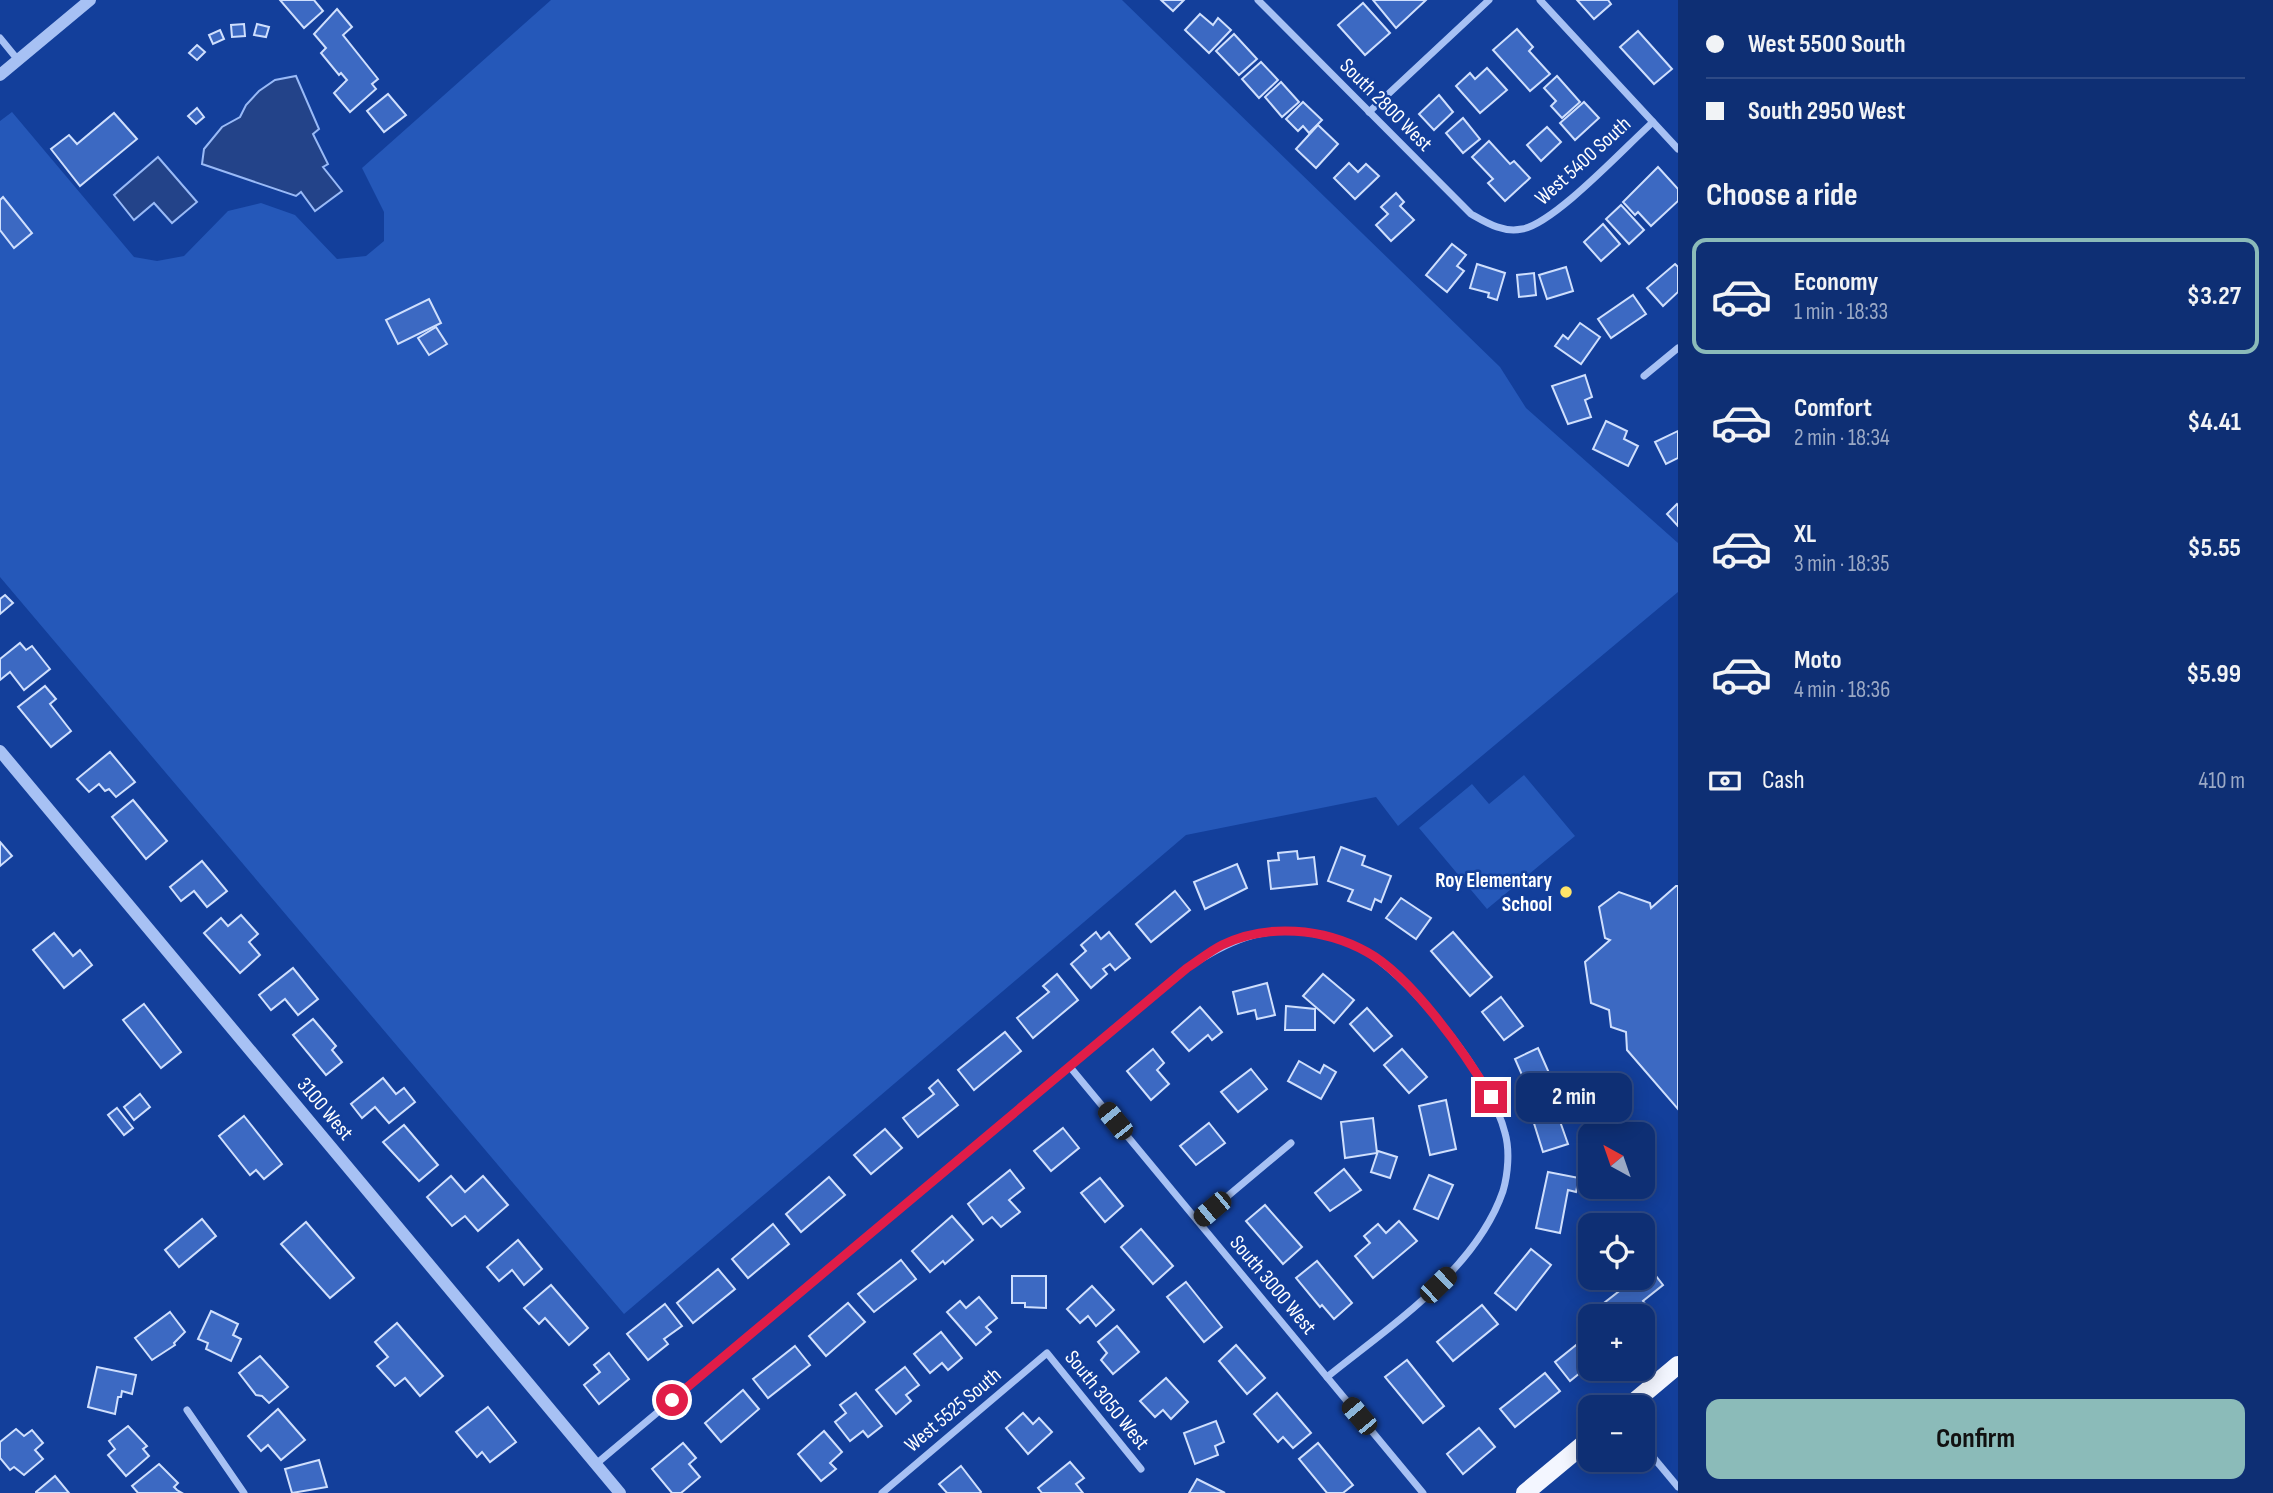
<!DOCTYPE html>
<meta charset="utf-8">
<style>
:root{--surface:#0e2f74;--page:#173779;--text:#f1f3f6;--muted:#9ba9c5;--line:#2e4a86;--accent:#8bbbb9}
body{margin:0;font-family:"Sofia Sans Condensed",sans-serif;background:var(--page);color:var(--text);height:100vh;display:flex;flex-direction:column;font-size:26px;white-space:nowrap}
*{box-sizing:border-box;margin:0}
p{font-size:23px;color:var(--muted)}
.icon{flex:none;width:38px;height:38px;fill:none;stroke:currentColor;stroke-width:2;stroke-linecap:round;stroke-linejoin:round}
.map{position:relative;flex:1;overflow:hidden}
.drawer{display:flex;flex-direction:column;background:var(--surface);width:595px}
.drawer>*{flex:none}
.hud{display:grid;align-content:center;height:154px;padding:0 28px;background:var(--surface)}
.needle{width:46px;rotate:320deg}
.controls{position:absolute;left:1578px;top:1122px;display:grid;gap:14px}
.controls a{display:grid;place-items:center;width:77px;height:77px;border-radius:14px;background:var(--surface);box-shadow:0 4px 18px #0003,0 0 0 2px var(--line);font-size:35px}
.end{position:absolute;width:32px;height:32px;margin:-16px;border:9px solid #e11d48;background:#fff;box-shadow:0 0 0 4px #fff}
.from{border-radius:50%}
.bubble{position:absolute;height:49px;border-radius:14px;background:var(--surface);box-shadow:0 4px 18px #0003,0 0 0 2px var(--line);font-size:23px;font-weight:700;line-height:49px;text-align:center}
.car{position:absolute;width:21px;height:42px;margin:-21px -10px;border-radius:9px;box-shadow:0 0 5px 2px #0007;background:linear-gradient(#222 24%,#8ab4d8 0 40%,#222 0 76%,#8ab4d8 0 86%,#222 0)}
.hud b{display:flex;align-items:center;gap:24px;height:66px;font-size:26px}
.hud b+b{border-top:2px solid var(--line)}
.hud i{width:18px;height:18px;background:var(--text)}
ul{padding:0;list-style:none}
li{display:flex;align-items:center;gap:21px;height:116px;margin:0 14px 10px;padding:0 14px;border:4px solid transparent;border-radius:14px}
li div{flex:1}
li b{display:block;font-size:26px}
li em{font-style:normal;font-weight:700}
li.current{border-color:var(--accent)}
li>.icon{width:63px;height:63px;stroke-width:1.5}
h2{padding:0 28px;font-size:32px;line-height:84px}
.pay{display:flex;align-items:center;gap:18px;height:77px;padding:0 28px;font-size:26px}
.pay p{margin-inline-start:auto}
.button{display:flex;gap:14px;margin-top:auto;padding:14px 28px}
.button a{flex:1;height:80px;border-radius:14px;background:var(--accent);color:#111;font-size:28px;font-weight:700;line-height:80px;text-align:center}
main{display:flex;flex:1;min-height:0}
.map>svg:first-child{display:block}
.green{fill:#2558b9}
.water{fill:#234389;stroke:#99baf7;stroke-width:2}
.building{fill:#3c69c2;stroke:#cfdffd;stroke-width:2}
.lines{fill:none;stroke-linecap:round;stroke-linejoin:round}
.minor{stroke:#a7c1f4;stroke-width:7}
.tertiary{stroke:#a7c1f4;stroke-width:12}
.primary{stroke:#f3f6ff;stroke-width:18}
.route{stroke:#e11d48;stroke-width:9}
.poi-dot{fill:#ffe469;stroke:#133f9b;stroke-width:2.5}
.labels{text-anchor:middle;dominant-baseline:central;stroke-width:5;stroke-linejoin:round;paint-order:stroke}
.street-label{font-size:21px;fill:#fff;stroke:#133f9b}
.poi-label{font-size:21px;font-weight:bold;fill:#fff;stroke:#133f9b;text-anchor:end}
</style>
<main>
<div class="map">
<svg width="1678" height="1493" viewBox="0 0 1678 1493">
<rect width="100%" height="100%" fill="#133f9b"/>
<g class="green">
<path d="M551,0H1122L1500,367L1526,408L1678,543V592L1398,826L1376,797L1186,835L624,1314L0,577V121L12,112L134,257L157,261L184,256L228,211L261,203L295,215L337,259L366,256L384,241V212L362,168Z"/>
<path d="M1524,775L1575,836L1487,909L1419,828L1472,784L1489,804Z"/>
</g>
<g class="water">
<path d="M296,76L319,129L313,134L328,164L323,167L342,191L315,211L301,192L296,196L202,164L204,149L222,127L240,117L246,105L259,91L275,80Z"/>
<path d="M158,157L197,202L172,223L154,203L134,220L114,195Z"/>
</g>
<g class="building">
<path d="M280,0H314L323,11L304,28Z"/>
<path d="M1161,0H1184L1173,11Z"/>
<path d="M1373,0H1426L1396,28Z"/>
<path d="M1577,0H1608L1611,4L1594,19Z"/>
<path d="M1363,3L1390,33L1365,55L1338,25Z"/>
<path d="M337,9L352,27L343,35L378,79L372,84L376,89L350,112L334,93L347,80L341,73L339,75L321,53L326,48L314,34Z"/>
<path d="M1200,14L1213,25L1218,18L1231,30L1209,53L1185,30Z"/>
<path d="M244,24L245,36L232,37L231,25Z"/>
<path d="M257,24L269,27L266,37L254,35Z"/>
<path d="M1517,29L1533,47L1529,51L1550,74L1530,91L1493,50Z"/>
<path d="M220,30L224,39L213,44L209,35Z"/>
<path d="M1638,31L1672,69L1654,84L1620,47Z"/>
<path d="M1234,34L1257,59L1239,75L1216,51Z"/>
<path d="M197,45L205,52L197,60L189,53Z"/>
<path d="M1261,62L1278,80L1259,98L1242,79Z"/>
<path d="M1487,68L1507,90L1480,113L1456,86L1470,73L1475,79Z"/>
<path d="M1557,76L1580,102L1562,118L1551,106L1556,101L1544,88Z"/>
<path d="M1281,82L1299,102L1282,117L1265,97Z"/>
<path d="M388,94L406,115L384,132L367,111Z"/>
<path d="M1439,95L1453,112L1434,130L1419,114Z"/>
<path d="M1303,102L1322,120L1309,133L1303,126L1298,131L1286,119Z"/>
<path d="M1584,102L1599,118L1575,140L1560,123Z"/>
<path d="M197,108L204,117L196,124L188,116Z"/>
<path d="M114,113L137,139L80,186L51,149L69,135L77,144Z"/>
<path d="M1463,118L1480,139L1463,153L1446,133Z"/>
<path d="M1318,125L1338,144L1316,168L1296,149Z"/>
<path d="M1547,127L1561,142L1541,161L1527,145Z"/>
<path d="M1489,141L1510,164L1514,161L1530,178L1505,201L1488,183L1493,179L1472,157Z"/>
<path d="M1349,163L1358,172L1366,164L1379,176L1355,199L1334,178Z"/>
<path d="M1658,167L1678,189V201L1651,226L1638,212L1635,215L1623,202Z"/>
<path d="M1396,193L1404,202L1400,206L1414,220L1391,241L1376,225L1388,214L1381,207Z"/>
<path d="M3,197L32,233L14,248L0,230V200Z"/>
<path d="M1621,205L1644,230L1629,244L1606,219Z"/>
<path d="M1603,224L1620,244L1601,261L1584,242Z"/>
<path d="M1452,244L1466,255L1457,266L1464,271L1447,292L1426,275Z"/>
<path d="M1477,264L1505,273L1497,300L1488,297L1489,293L1470,288Z"/>
<path d="M1675,264L1678,267V292L1663,306L1647,288Z"/>
<path d="M1566,267L1573,291L1547,299L1539,275Z"/>
<path d="M1534,273L1536,295L1519,297L1517,275Z"/>
<path d="M1633,295L1646,314L1611,338L1598,319Z"/>
<path d="M429,299L441,323L398,344L386,320Z"/>
<path d="M1580,323L1600,337L1581,364L1555,346L1563,335L1568,339Z"/>
<path d="M436,327L447,344L429,355L418,338Z"/>
<path d="M1585,375L1592,397L1585,400L1591,417L1568,424L1552,386Z"/>
<path d="M1606,421L1627,431L1624,439L1638,446L1628,466L1593,449Z"/>
<path d="M1678,431V458L1666,464L1655,442Z"/>
<path d="M1677,504L1678,505V526L1667,514Z"/>
<path d="M5,595L13,603L0,614V599Z"/>
<path d="M20,643L26,650L32,646L50,669L24,690L10,672L0,680V659Z"/>
<path d="M45,686L56,699L50,704L71,731L51,747L18,707Z"/>
<path d="M110,752L135,782L116,797L109,789L105,791L99,784L89,792L77,779Z"/>
<path d="M133,800L167,841L146,859L112,817Z"/>
<path d="M0,842L12,856L0,866Z"/>
<path d="M1341,847L1365,856L1362,865L1391,876L1381,902L1375,899L1371,910L1348,901L1353,890L1328,881Z"/>
<path d="M1297,851L1298,859L1314,857L1317,884L1271,889L1268,861L1279,860L1278,853Z"/>
<path d="M202,861L227,891L207,907L194,891L181,901L170,887Z"/>
<path d="M1237,864L1247,888L1205,909L1194,882Z"/>
<path d="M1676,886H1678V1109L1627,1050L1626,1032L1611,1027L1609,1010L1591,1003L1585,962L1610,940L1605,938L1599,907L1619,892L1650,903L1651,908Z"/>
<path d="M1175,891L1190,910L1151,942L1136,924Z"/>
<path d="M1401,898L1431,918L1416,939L1386,918Z"/>
<path d="M241,915L258,934L249,942L260,955L240,973L204,933L221,918L228,926Z"/>
<path d="M1096,932L1101,939L1109,932L1130,958L1115,970L1110,964L1103,969L1107,974L1091,988L1071,964L1086,951L1081,945Z"/>
<path d="M1453,932L1492,977L1470,996L1431,951Z"/>
<path d="M54,933L73,956L80,950L92,965L64,988L33,950Z"/>
<path d="M293,968L318,999L298,1015L285,999L271,1010L259,995Z"/>
<path d="M1057,974L1078,1000L1033,1038L1017,1018L1049,992L1043,986Z"/>
<path d="M1323,974L1354,1000L1334,1023L1303,996Z"/>
<path d="M1267,983L1275,1015L1257,1019L1255,1010L1238,1014L1233,992Z"/>
<path d="M1501,997L1523,1026L1504,1040L1482,1012Z"/>
<path d="M144,1004L181,1052L161,1068L123,1020Z"/>
<path d="M1286,1006L1315,1009V1030H1285Z"/>
<path d="M1200,1007L1222,1032L1212,1040L1208,1035L1189,1051L1172,1032Z"/>
<path d="M1367,1008L1392,1036L1374,1051L1350,1024Z"/>
<path d="M313,1019L336,1046L332,1050L342,1062L326,1075L293,1035Z"/>
<path d="M1005,1032L1021,1051L974,1090L958,1070Z"/>
<path d="M1538,1048L1553,1082L1530,1093L1515,1059Z"/>
<path d="M1153,1049L1164,1063L1157,1070L1169,1084L1151,1100L1127,1071Z"/>
<path d="M1402,1049L1427,1077L1409,1093L1384,1065Z"/>
<path d="M1299,1061L1320,1073L1324,1065L1336,1072L1321,1099L1288,1081Z"/>
<path d="M1251,1069L1267,1089L1238,1112L1221,1092Z"/>
<path d="M383,1078L396,1094L404,1088L415,1102L389,1123L375,1107L362,1118L351,1104Z"/>
<path d="M938,1080L958,1105L918,1137L903,1118L934,1094L929,1088Z"/>
<path d="M140,1094L150,1107L134,1120L124,1107Z"/>
<path d="M1446,1100L1456,1149L1430,1155L1419,1106Z"/>
<path d="M117,1108L133,1128L124,1135L108,1115Z"/>
<path d="M1556,1110L1568,1144L1543,1152L1532,1117Z"/>
<path d="M244,1116L282,1164L264,1179L256,1170L250,1175L219,1136Z"/>
<path d="M1373,1118L1377,1153L1345,1158L1341,1122Z"/>
<path d="M1209,1123L1225,1143L1196,1165L1180,1146Z"/>
<path d="M404,1125L438,1165L419,1181L383,1142Z"/>
<path d="M1063,1128L1079,1148L1051,1171L1034,1151Z"/>
<path d="M885,1129L902,1148L871,1174L854,1155Z"/>
<path d="M1378,1151L1397,1157L1390,1178L1371,1172Z"/>
<path d="M1344,1169L1361,1190L1330,1211L1315,1193Z"/>
<path d="M1010,1170L1024,1188L1009,1200L1020,1212L1001,1227L992,1217L983,1224L968,1204Z"/>
<path d="M1548,1172L1579,1178L1576,1192L1568,1190L1560,1233L1536,1228Z"/>
<path d="M1429,1175L1453,1185L1438,1219L1414,1209Z"/>
<path d="M451,1176L465,1192L483,1176L508,1205L478,1231L465,1216L452,1226L427,1197Z"/>
<path d="M829,1177L845,1195L801,1232L786,1214Z"/>
<path d="M1100,1178L1123,1206L1105,1222L1081,1193Z"/>
<path d="M1265,1205L1302,1247L1283,1264L1246,1221Z"/>
<path d="M952,1216L973,1240L945,1264L943,1261L930,1272L912,1251Z"/>
<path d="M202,1219L216,1236L179,1267L165,1250Z"/>
<path d="M1399,1221L1417,1241L1373,1278L1355,1256L1370,1243L1364,1236L1378,1224L1386,1233Z"/>
<path d="M306,1222L354,1278L330,1298L281,1244Z"/>
<path d="M773,1224L789,1244L748,1278L732,1259Z"/>
<path d="M1141,1229L1173,1266L1153,1284L1121,1247Z"/>
<path d="M518,1240L542,1269L524,1285L512,1270L499,1281L487,1267Z"/>
<path d="M1531,1249L1551,1265L1516,1310L1495,1293Z"/>
<path d="M901,1260L916,1279L874,1312L858,1294Z"/>
<path d="M1317,1261L1352,1303L1334,1319L1322,1305L1320,1307L1296,1278Z"/>
<path d="M1649,1267L1663,1285L1643,1301L1653,1314L1643,1322V1316H1615L1604,1303L1636,1278H1643V1272Z"/>
<path d="M718,1269L735,1289L693,1323L677,1303Z"/>
<path d="M1012,1276H1046V1308L1025,1307V1303H1012Z"/>
<path d="M1186,1282L1222,1327L1204,1342L1167,1297Z"/>
<path d="M551,1285L588,1328L569,1345L545,1318L539,1324L524,1308Z"/>
<path d="M1092,1286L1114,1310L1096,1326L1088,1316L1080,1323L1067,1309Z"/>
<path d="M979,1297L997,1318L986,1327L991,1332L976,1345L947,1312L960,1301L966,1308Z"/>
<path d="M848,1303L865,1322L826,1356L809,1336Z"/>
<path d="M665,1304L682,1326L664,1339L668,1344L648,1360L627,1334Z"/>
<path d="M1482,1305L1498,1324L1453,1361L1437,1342Z"/>
<path d="M211,1311L238,1324L233,1335L241,1339L231,1361L206,1349L208,1343L198,1339Z"/>
<path d="M170,1312L185,1332L174,1343L175,1345L152,1360L135,1338Z"/>
<path d="M397,1323L443,1376L420,1396L405,1378L395,1386L377,1366L388,1357L375,1342Z"/>
<path d="M1117,1326L1139,1352L1113,1374L1101,1360L1107,1353L1098,1342Z"/>
<path d="M941,1332L962,1358L948,1370L942,1363L930,1373L914,1354Z"/>
<path d="M1591,1333V1364L1570,1381L1555,1362Z"/>
<path d="M1236,1345L1265,1378L1247,1394L1219,1361Z"/>
<path d="M795,1346L810,1365L768,1398L753,1379Z"/>
<path d="M609,1353L629,1379L599,1404L584,1385L600,1372L594,1365Z"/>
<path d="M260,1356L288,1387L269,1403L262,1396L256,1395L239,1373Z"/>
<path d="M1407,1360L1444,1406L1423,1423L1385,1377Z"/>
<path d="M97,1367L136,1375L132,1394L122,1391L121,1397H118L115,1414L88,1407Z"/>
<path d="M905,1367L919,1385L906,1395L911,1401L896,1414L876,1390Z"/>
<path d="M1545,1373L1560,1391L1515,1427L1500,1409Z"/>
<path d="M1166,1378L1188,1402L1171,1419L1163,1410L1155,1417L1140,1401Z"/>
<path d="M743,1390L759,1409L721,1442L705,1423Z"/>
<path d="M856,1393L882,1426L868,1437L863,1431L850,1441L835,1422L846,1413L840,1405Z"/>
<path d="M1277,1393L1311,1433L1293,1448L1283,1437L1278,1442L1254,1414Z"/>
<path d="M488,1407L516,1442L490,1462L482,1452L477,1457L456,1432Z"/>
<path d="M278,1409L305,1440L281,1460L268,1445L261,1451L248,1436Z"/>
<path d="M1023,1413L1033,1424L1039,1418L1052,1432L1028,1454L1006,1428Z"/>
<path d="M1216,1421L1224,1442L1215,1446L1218,1455L1195,1464L1184,1433Z"/>
<path d="M128,1426L147,1446L143,1449L149,1456L126,1476L108,1455L115,1449L109,1441Z"/>
<path d="M1479,1428L1495,1447L1463,1474L1447,1454Z"/>
<path d="M16,1429L24,1436L32,1430L43,1443L35,1450L43,1459L24,1475L14,1467L10,1470L0,1458V1442Z"/>
<path d="M824,1431L842,1452L830,1463L836,1469L821,1481L798,1454Z"/>
<path d="M683,1443L696,1458L689,1464L700,1477L681,1493H672L652,1469Z"/>
<path d="M1318,1443L1353,1485L1343,1493H1327L1299,1459Z"/>
<path d="M319,1460L327,1487L292,1493L285,1469Z"/>
<path d="M1070,1462L1084,1478L1076,1484L1083,1493H1042L1038,1488Z"/>
<path d="M159,1464L178,1483L174,1487L177,1490L182,1493H138L132,1486Z"/>
<path d="M961,1466L981,1492L980,1493H947L939,1484Z"/>
<path d="M55,1476L69,1493H36V1492Z"/>
<path d="M1197,1479L1225,1493H1189Z"/>
</g>
<g class="lines">
<g class="minor">
<path d="M1258,0L1471,214C1487,223 1503,233 1522,229C1554,224 1626,146 1653,122"/>
<path d="M1540,0L1678,149"/>
<path d="M0,38L18,60"/>
<path d="M1369,112L1489,0"/>
<path d="M1644,376L1678,348"/>
<path d="M1070,1067L1423,1493"/>
<path d="M1198,1221L1291,1143"/>
<path d="M187,1410L244,1493"/>
<path d="M1643,1445L1678,1487"/>
<path d="M596,1464L1187,968C1225,943 1263,924 1310,933C1330,936 1353,943 1370,954C1416,984 1492,1079 1505,1133C1510,1150 1508,1174 1503,1191C1476,1270 1390,1326 1327,1377"/>
<path d="M882,1493L1047,1353L1141,1469"/>
</g>
<g class="tertiary">
<path d="M0,75L90,0"/>
<path d="M0,751L620,1493"/>
</g>
<g class="primary">
<path d="M1628,1407L1678,1365"/>
<path d="M1525,1493L1591,1438"/>
</g>
</g>
<g class="lines">
<path class="route" d="M672,1400L1187,968C1198,961 1210,951 1222,945C1267,923 1324,928 1367,952C1411,976 1466,1054 1491,1097"/>
</g>
<circle class="poi-dot" cx="1566" cy="892" r="7"/>
<g class="labels">
<g class="street-label">
<text transform="translate(1386 105) rotate(45)">South 2800 West</text>
<text transform="translate(1583 161) rotate(-42)">West 5400 South</text>
<text transform="translate(325 1109) rotate(50)">3100 West</text>
<text transform="translate(1273 1285) rotate(50)">South 3000 West</text>
<text transform="translate(1107 1400) rotate(51)">South 3050 West</text>
<text transform="translate(953 1410) rotate(-40)">West 5525 South</text>
</g>
<g class="poi-label">
<text x="1552" y="880">Roy Elementary<tspan x="1552" dy="24">School</tspan></text>
</g>
</g>
</svg>
<div class="controls">
<a><svg class="needle" viewBox="-14 -14 28 28"><path d="M0-13l5 13h-10z" fill="#e53935"/><path d="M0 13l5-13h-10z" fill="#9ba9c5"/></svg></a>
<a><svg class="icon" aria-label="locate" viewBox="0 0 24 24"><circle cx="12" cy="12" r="6"/><path d="M12 2v4M12 18v4M2 12h4M18 12h4"/></svg></a>
<a>+</a>
<a>−</a>
</div>
<i class="end from" style="left:672px;top:1400px"></i>
<i class="end" style="left:1491px;top:1097px"></i>
<div class="bubble" style="left:1516px;top:1073px;width:116px">2 min</div>
<i class="car" style="left:1115px;top:1121px;rotate:321deg"></i>
<i class="car" style="left:1212px;top:1209px;rotate:230deg"></i>
<i class="car" style="left:1438px;top:1285px;rotate:46deg"></i>
<i class="car" style="left:1359px;top:1416px;rotate:320deg"></i>
</div>
<section class="drawer">
<div class="hud">
<b><i class="from"></i>West 5500 South</b>
<b><i></i>South 2950 West</b>
</div>
<h2>Choose a ride</h2>
<ul>
<li class="current"><svg class="icon" aria-label="car" viewBox="0 0 24 24"><path d="M5 17H2v-5l4-1 3-4h7l3 4 3 1v5h-3M9 17h6M6 11h13"/><circle cx="7" cy="17" r="2"/><circle cx="17" cy="17" r="2"/></svg><div><b>Economy</b><p>1 min · 18:33</p></div><em>$3.27</em></li>
<li><svg class="icon" aria-label="car" viewBox="0 0 24 24"><path d="M5 17H2v-5l4-1 3-4h7l3 4 3 1v5h-3M9 17h6M6 11h13"/><circle cx="7" cy="17" r="2"/><circle cx="17" cy="17" r="2"/></svg><div><b>Comfort</b><p>2 min · 18:34</p></div><em>$4.41</em></li>
<li><svg class="icon" aria-label="car" viewBox="0 0 24 24"><path d="M5 17H2v-5l4-1 3-4h7l3 4 3 1v5h-3M9 17h6M6 11h13"/><circle cx="7" cy="17" r="2"/><circle cx="17" cy="17" r="2"/></svg><div><b>XL</b><p>3 min · 18:35</p></div><em>$5.55</em></li>
<li><svg class="icon" aria-label="car" viewBox="0 0 24 24"><path d="M5 17H2v-5l4-1 3-4h7l3 4 3 1v5h-3M9 17h6M6 11h13"/><circle cx="7" cy="17" r="2"/><circle cx="17" cy="17" r="2"/></svg><div><b>Moto</b><p>4 min · 18:36</p></div><em>$5.99</em></li>
</ul>
<div class="pay"><svg class="icon" aria-label="cash" viewBox="0 0 24 24"><path d="M3 7h18v10H3z"/><circle cx="12" cy="12" r="2"/></svg>Cash<p>410 m</p></div>
<div class="button"><a>Confirm</a></div>
</section>
</main>
